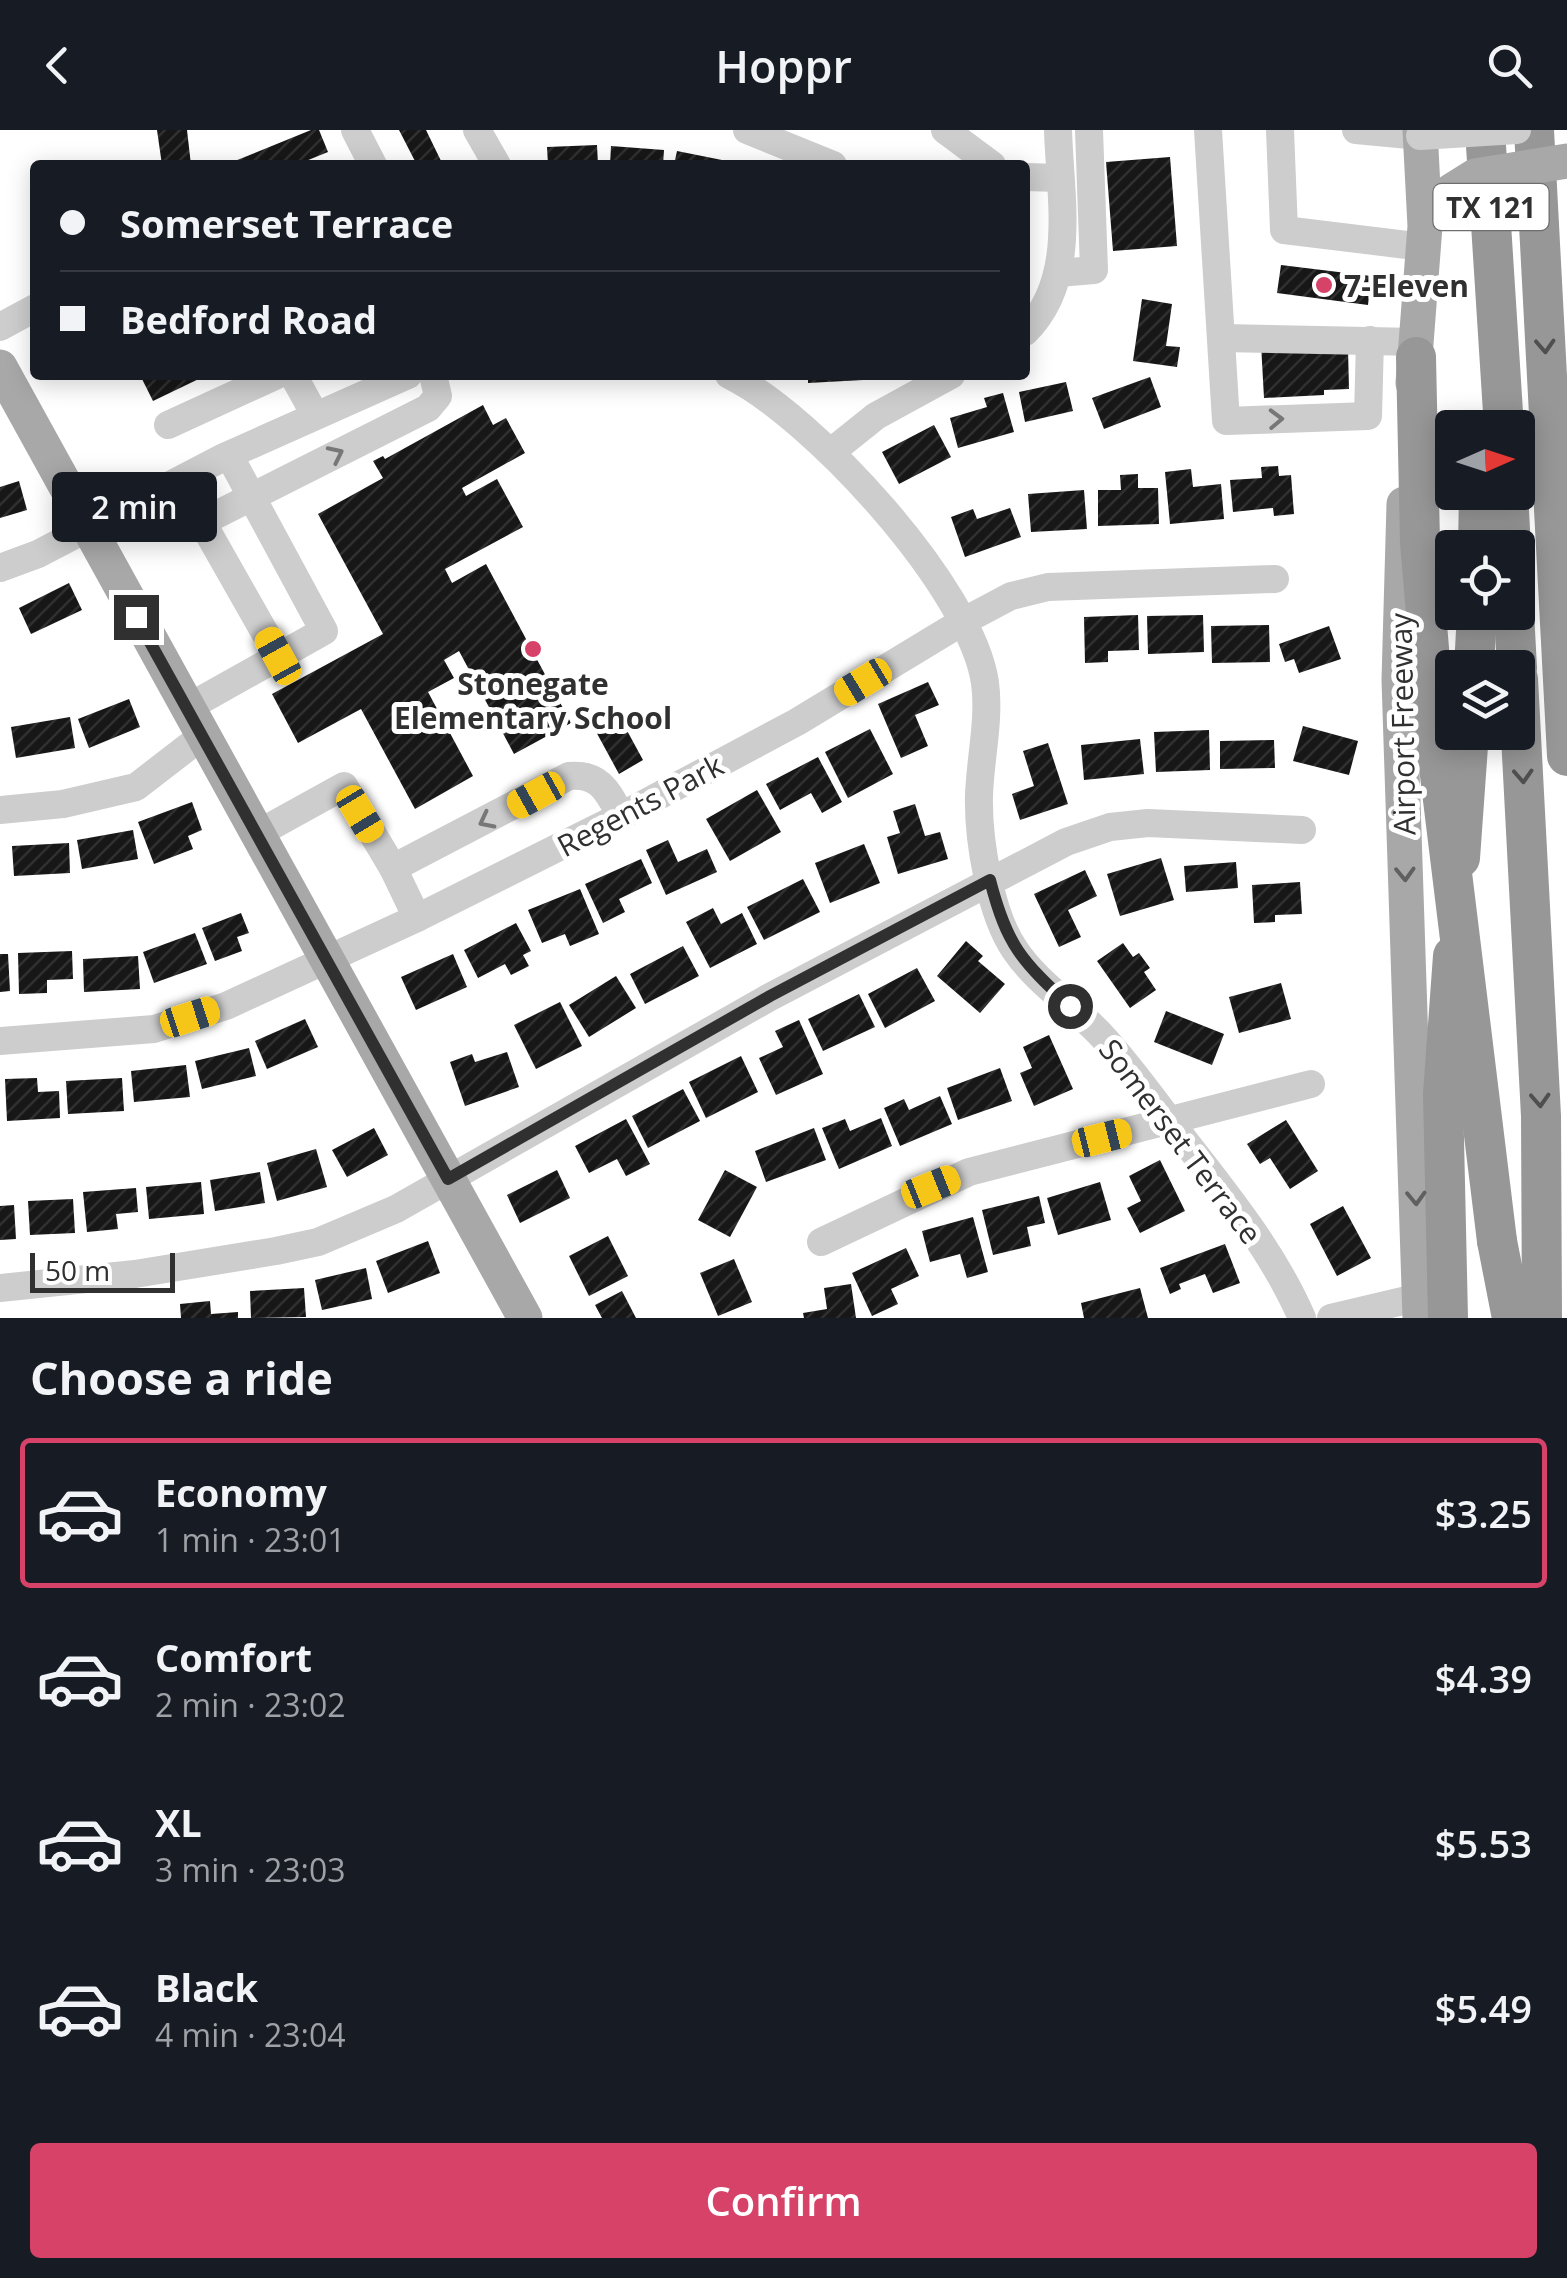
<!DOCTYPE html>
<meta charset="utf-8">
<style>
:root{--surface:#171b24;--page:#20242c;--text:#f1f3f6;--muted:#9ea1a6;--line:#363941;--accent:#d64268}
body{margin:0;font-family:"Open Sans",sans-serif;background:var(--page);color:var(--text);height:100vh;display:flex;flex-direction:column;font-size:38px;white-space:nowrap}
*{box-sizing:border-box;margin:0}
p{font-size:32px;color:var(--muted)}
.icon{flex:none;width:55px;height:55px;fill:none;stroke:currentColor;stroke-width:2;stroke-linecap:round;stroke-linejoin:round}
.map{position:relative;height:1188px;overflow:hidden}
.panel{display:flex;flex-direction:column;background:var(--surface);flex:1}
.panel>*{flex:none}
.top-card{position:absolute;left:30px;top:30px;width:1000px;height:220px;border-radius:10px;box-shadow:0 5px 25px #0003;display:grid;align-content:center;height:220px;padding:0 30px;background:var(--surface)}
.needle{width:65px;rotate:87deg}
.buttons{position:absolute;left:1435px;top:280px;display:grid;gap:20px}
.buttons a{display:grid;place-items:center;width:100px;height:100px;border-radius:10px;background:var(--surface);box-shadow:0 5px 25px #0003;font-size:50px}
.scale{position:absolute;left:30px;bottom:25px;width:145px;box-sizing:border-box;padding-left:10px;border:5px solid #303030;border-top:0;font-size:28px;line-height:35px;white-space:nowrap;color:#303030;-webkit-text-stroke:8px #fff;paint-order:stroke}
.end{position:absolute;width:45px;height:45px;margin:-22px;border:12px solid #303030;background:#fff;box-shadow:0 0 0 5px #fff}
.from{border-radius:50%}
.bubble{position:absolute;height:70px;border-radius:10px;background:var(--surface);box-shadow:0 5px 25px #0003;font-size:32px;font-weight:600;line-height:70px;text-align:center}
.car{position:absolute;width:30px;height:60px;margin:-30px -15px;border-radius:12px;box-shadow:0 0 8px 2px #0007;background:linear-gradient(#f5c518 24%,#345 0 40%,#f5c518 0 76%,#345 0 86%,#f5c518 0)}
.top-card b{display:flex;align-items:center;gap:35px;height:95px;font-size:38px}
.top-card b+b{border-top:2px solid var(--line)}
.top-card i{width:25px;height:25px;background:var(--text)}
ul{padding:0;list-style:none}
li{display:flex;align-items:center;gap:30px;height:150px;margin:0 20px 15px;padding:0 10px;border:5px solid transparent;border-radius:10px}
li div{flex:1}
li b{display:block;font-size:38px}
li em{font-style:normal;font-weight:600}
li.on{border-color:var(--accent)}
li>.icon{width:90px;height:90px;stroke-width:1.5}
h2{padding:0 30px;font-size:45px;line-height:120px}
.button{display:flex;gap:20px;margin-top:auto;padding:20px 30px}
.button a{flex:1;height:115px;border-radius:10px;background:var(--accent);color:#fff;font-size:40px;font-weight:600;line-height:115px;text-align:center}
header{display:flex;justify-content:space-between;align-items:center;height:130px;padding:0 30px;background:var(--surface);font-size:45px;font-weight:600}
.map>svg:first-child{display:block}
.building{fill:url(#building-hatch)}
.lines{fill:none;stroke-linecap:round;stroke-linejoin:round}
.minor{stroke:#cdcdcd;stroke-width:28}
.major{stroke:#a8a8a8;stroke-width:35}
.highway{stroke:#979797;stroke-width:40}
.minor-bridge{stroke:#cdcdcd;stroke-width:28}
.major-bridge{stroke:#a8a8a8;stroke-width:35}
.highway-bridge{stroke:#979797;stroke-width:40}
.oneway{stroke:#4f4f4f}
.oneway2{stroke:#777}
.oneway3{stroke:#606060}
.route{stroke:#303030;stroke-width:12}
.poi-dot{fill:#d64268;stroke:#fff;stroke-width:4}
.labels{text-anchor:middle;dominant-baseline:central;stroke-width:10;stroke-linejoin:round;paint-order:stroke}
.shield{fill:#fff;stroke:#6e6e6e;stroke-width:2.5}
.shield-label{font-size:28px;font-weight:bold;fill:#303030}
.poi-label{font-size:30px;font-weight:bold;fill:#303030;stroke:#fff;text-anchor:start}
.street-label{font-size:30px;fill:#303030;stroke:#fff}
</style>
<header><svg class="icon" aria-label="back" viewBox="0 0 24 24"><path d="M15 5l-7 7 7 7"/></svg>Hoppr<svg class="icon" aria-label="search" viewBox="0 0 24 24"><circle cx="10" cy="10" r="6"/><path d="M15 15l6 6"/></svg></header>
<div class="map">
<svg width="1567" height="1188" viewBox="0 0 1567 1188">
<defs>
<pattern id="building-hatch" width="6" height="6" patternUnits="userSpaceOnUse" patternTransform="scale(2.5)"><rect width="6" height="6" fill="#171717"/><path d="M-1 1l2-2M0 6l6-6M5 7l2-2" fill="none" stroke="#303030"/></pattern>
</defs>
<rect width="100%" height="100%" fill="#fff"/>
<g class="building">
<path d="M157,0H187L191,35H162Z"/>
<path d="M311,0H319L328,22L296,35H225Z"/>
<path d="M399,0H426L443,35H417Z"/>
<path d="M597,15L598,35H548L547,17Z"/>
<path d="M611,16L664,20L663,35H610Z"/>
<path d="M677,21L737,33V35H674Z"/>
<path d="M1170,27L1177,116L1113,121L1106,32Z"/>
<path d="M1281,135L1371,146L1368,175L1277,163Z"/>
<path d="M1142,169L1172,174L1166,216L1180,217L1177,237L1133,231Z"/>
<path d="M1261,214L1348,219L1349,259L1324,260V265L1264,268Z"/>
<path d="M140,245H207L153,271Z"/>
<path d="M808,245H863V250L808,253Z"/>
<path d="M1150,247L1161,277L1104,299L1092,268Z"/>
<path d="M1066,252L1073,281L1025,292L1019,262Z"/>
<path d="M1003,263L1014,302L958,318L950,288L987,277L984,268Z"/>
<path d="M483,275L493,295L506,288L525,323L462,358L466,366L497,349L523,397L445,439L452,453L486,434L571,593L514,624L459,521L444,530L454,548L428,562L473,646L415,679L361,579L298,613L272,564L383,504L318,384L383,348L373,331L383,326L385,329Z"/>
<path d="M934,295L951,327L899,354L882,322Z"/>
<path d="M1278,336L1279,346L1291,345L1294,384L1274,386L1273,378L1233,382L1230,350L1262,348L1261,337Z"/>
<path d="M1191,339L1193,357L1221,354L1224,389L1170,394L1165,342Z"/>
<path d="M1138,344V358H1158L1159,394L1098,396V360H1121L1120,345Z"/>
<path d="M19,351L27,380L0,388V357Z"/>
<path d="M1084,360L1087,399L1031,402L1028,364Z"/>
<path d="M1010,378L1021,407L965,427L951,387L973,379L977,389Z"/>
<path d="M69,453L82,480L31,504L19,478Z"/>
<path d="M1138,485L1139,520L1108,521V532L1085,533L1084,487Z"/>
<path d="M1203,485L1204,522L1148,524L1147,486Z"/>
<path d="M1269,495L1270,532L1212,533L1211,496Z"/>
<path d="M1329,496L1341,529L1299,543L1294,529L1285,532L1279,514Z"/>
<path d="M928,552L939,575L915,585L928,616L901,628L878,574Z"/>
<path d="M129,569L140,597L89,618L78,589Z"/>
<path d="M618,584L643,630L619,644L594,598Z"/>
<path d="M70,587L75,618L16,628L11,597Z"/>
<path d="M1303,596L1358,611L1349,645L1293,631Z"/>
<path d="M870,599L893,644L848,668L825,622Z"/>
<path d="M1209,600L1210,640L1156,642L1154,602Z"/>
<path d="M1140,609L1144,644L1084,650L1081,615Z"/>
<path d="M1274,610L1275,638L1220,639V611Z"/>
<path d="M1048,613L1068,674L1020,690L1012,664L1034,656L1023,621Z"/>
<path d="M818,627L842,672L822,683L811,663L780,680L766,654Z"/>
<path d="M757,660L781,702L730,731L706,689Z"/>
<path d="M192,672L202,700L188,706L193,719L154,734L138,692Z"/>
<path d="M915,674L925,706L940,702L948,729L898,744L887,707L900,703L893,681Z"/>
<path d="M133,700L138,729L82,739L77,710Z"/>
<path d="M668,710L678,732L707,719L717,742L666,765L646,720Z"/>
<path d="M69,713L70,743L14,746L12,716Z"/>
<path d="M864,714L880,753L830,773L815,733Z"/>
<path d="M1161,728L1174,770L1120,786L1107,744Z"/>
<path d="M641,729L652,753L619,769L625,782L603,793L585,754Z"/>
<path d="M1236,732L1238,758L1186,762L1184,736Z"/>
<path d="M1085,740L1097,766L1068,780L1081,807L1059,817L1034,764Z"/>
<path d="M803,749L820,782L764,810L747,777Z"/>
<path d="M1300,752L1302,784L1275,785V792L1254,793L1252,755Z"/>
<path d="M580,759L599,804L570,816L565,804L542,813L528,780Z"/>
<path d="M713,778L721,794L742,783L757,814L710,838L686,792Z"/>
<path d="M241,783L249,803L237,807L242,821L215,831L202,798Z"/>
<path d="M516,793L531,821L523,825L529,836L511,845L505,834L478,848L464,820Z"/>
<path d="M195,803L207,834L154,853L143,822Z"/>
<path d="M966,811L983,826L978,831L1005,854L980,883L937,846Z"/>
<path d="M1123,813L1133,827L1139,823L1150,838L1144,842L1156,860L1130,878L1097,831Z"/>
<path d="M683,816L699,846L645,874L630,844Z"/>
<path d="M72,821L73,849L47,850V863L19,864L18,823Z"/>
<path d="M0,824H8L10,861L0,862Z"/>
<path d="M453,824L467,857L416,880L401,847Z"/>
<path d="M138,826L140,859L84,862L83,829Z"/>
<path d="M917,838L935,871L885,898L868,864Z"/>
<path d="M616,846L636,878L589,907L569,875Z"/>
<path d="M1281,853L1291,889L1239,903L1229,867Z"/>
<path d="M859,864L875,897L823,921L808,889Z"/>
<path d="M560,872L582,916L536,939L514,895Z"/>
<path d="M1166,881L1224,904L1212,935L1154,912Z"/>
<path d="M305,889L318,917L267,939L255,911Z"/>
<path d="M799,890L823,944L776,965L759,928L783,917L775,901Z"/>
<path d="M1049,905L1073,959L1034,976L1020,943L1032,938L1023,917Z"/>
<path d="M249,918L256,946L202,959L195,931Z"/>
<path d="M507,922L519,957L465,976L450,932L472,924L475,932Z"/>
<path d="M741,926L758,962L706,988L689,952Z"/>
<path d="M186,935L190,967L134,972L131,941Z"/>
<path d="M1000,938L1012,971L958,990L947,958Z"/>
<path d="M37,948L38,962L59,961L60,988L7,991L5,949Z"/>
<path d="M122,948L124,981L68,984L66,951Z"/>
<path d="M683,959L700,991L648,1018L632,986Z"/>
<path d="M940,966L952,994L900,1016L884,978L904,969L909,980Z"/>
<path d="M881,988L892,1016L839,1039L822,998L845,989L850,1001Z"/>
<path d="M626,989L650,1034L626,1046L617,1029L589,1043L575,1016Z"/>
<path d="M1286,990L1318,1041L1290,1059L1270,1028L1260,1034L1247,1014Z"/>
<path d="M374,998L388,1025L347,1047L332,1020Z"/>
<path d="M814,998L826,1030L766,1052L755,1021Z"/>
<path d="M316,1019L327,1057L277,1071L267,1033Z"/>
<path d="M1160,1030L1185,1081L1140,1103L1127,1078L1141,1071L1129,1046Z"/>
<path d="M557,1040L570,1068L520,1093L507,1065Z"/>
<path d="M725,1040L757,1057L730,1107L698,1090Z"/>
<path d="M260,1042L265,1073L215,1081L210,1050Z"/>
<path d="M201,1052L204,1084L149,1089L146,1057Z"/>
<path d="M1100,1052L1111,1090L1058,1105L1047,1068Z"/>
<path d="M136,1058L138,1082L116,1084L118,1099L87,1102L83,1062Z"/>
<path d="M1039,1066L1045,1093L1027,1097L1031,1116L993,1125L982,1080Z"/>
<path d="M73,1069L75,1103L30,1105L28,1071Z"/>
<path d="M14,1075L16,1109L0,1110V1076Z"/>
<path d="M1343,1076L1371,1128L1337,1146L1310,1094Z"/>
<path d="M973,1087L988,1142L967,1148L960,1124L930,1132L922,1101Z"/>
<path d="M608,1106L628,1146L589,1166L569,1126Z"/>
<path d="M428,1111L440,1143L388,1163L376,1131Z"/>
<path d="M1225,1114L1240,1153L1213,1163L1205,1144L1179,1154L1181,1159L1170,1164L1160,1138Z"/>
<path d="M906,1118L919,1146L891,1159L898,1174L872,1186L852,1143Z"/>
<path d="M734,1129L752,1172L718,1186L700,1143Z"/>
<path d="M366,1138L372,1169L322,1180L315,1150Z"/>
<path d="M851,1154L856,1188H804L803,1183L827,1179L824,1158Z"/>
<path d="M304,1158L306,1187L251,1188L250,1161Z"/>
<path d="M1140,1158L1148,1188H1084L1081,1173Z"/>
<path d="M622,1161L636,1188H602L595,1175Z"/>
<path d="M210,1171L211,1184L238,1182V1188H181L180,1174Z"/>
</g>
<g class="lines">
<g class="minor">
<path d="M355,0L373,35"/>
<path d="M477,0L497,35"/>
<path d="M747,0L833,35"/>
<path d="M945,0L992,35"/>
<path d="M1208,0L1226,291L1368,286L1370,210"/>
<path d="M1280,0L1284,100L1423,117"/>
<path d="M1356,0L1420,6"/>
<path d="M1025,47L1060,48"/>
<path d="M1058,143L1094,140L1089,0"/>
<path d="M0,197L35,178"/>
<path d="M1025,202C1078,150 1060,68 1058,0"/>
<path d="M1222,208L1417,212"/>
<path d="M293,245L315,285"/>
<path d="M729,245C813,286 972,459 985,553C990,590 980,629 979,666C978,709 990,784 1015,820C1037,853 1074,876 1101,905C1130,936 1155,972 1181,1006C1225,1063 1273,1121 1302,1188"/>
<path d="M168,295L277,245"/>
<path d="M831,322L876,286L951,245"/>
<path d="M0,438L38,424L224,327L408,245"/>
<path d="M278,526L202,392L428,278L438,266L433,245"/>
<path d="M187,578L324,501L229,325"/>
<path d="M0,680L63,674L136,657L202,606"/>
<path d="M257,704L344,656L393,738L417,788"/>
<path d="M393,738L569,646C600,643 608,662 621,686"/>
<path d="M0,911L154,899L226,876L417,788L621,686L797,592L962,492L1011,466L1048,457L1275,449"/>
<path d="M821,1112L969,1042L1311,954"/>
<path d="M0,1158L135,1144L276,1121L318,1112L396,1079L770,867L1066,712L1110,697L1148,693L1302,700"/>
<path d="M1331,1188L1420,1167"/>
</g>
<g class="major">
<path d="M0,237L525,1188"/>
<path d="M1413,253L1425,96L1420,0"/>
<path d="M1404,374L1399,550L1420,1188"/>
</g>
<g class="highway">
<path d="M1485,0L1504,298"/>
<path d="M1534,0L1567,626"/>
<path d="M1416,227L1420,412L1439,637"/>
<path d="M1508,362L1511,418"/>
<path d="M1478,418L1479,362"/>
<path d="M1514,482L1517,538"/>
<path d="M1474,538L1477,482"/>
<path d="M1518,549L1541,986L1542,1188"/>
<path d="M1460,728L1469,602"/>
<path d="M1497,1111L1512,1188"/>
<path d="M1448,1188L1443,964L1453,826"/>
</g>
<path class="minor-bridge" d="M1420,6L1517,0"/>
<path class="major-bridge" d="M1451,61L1475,46L1567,31"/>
<path class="highway-bridge" d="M1439,637L1497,1111"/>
</g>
<defs><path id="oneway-chevron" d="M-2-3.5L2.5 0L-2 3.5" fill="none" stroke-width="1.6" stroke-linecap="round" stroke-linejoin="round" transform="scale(2.5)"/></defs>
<g class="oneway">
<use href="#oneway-chevron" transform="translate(1545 216) rotate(87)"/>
<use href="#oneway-chevron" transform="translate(1523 646) rotate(87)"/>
<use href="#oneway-chevron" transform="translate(1540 970) rotate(87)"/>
</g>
<g class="oneway2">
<use href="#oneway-chevron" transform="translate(1276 289) rotate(-2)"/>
<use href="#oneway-chevron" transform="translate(336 324) rotate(-26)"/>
<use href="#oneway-chevron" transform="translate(486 691) rotate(153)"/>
</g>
<g class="oneway3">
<use href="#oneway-chevron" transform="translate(1405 744) rotate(88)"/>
<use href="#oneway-chevron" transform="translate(1416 1068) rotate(88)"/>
</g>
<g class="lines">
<path class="route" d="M136,487L448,1049L770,866L990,750C1007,816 1021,830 1070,876"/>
</g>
<g class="poi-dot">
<circle cx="1324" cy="155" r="10"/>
<circle cx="533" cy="519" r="10"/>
</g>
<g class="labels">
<rect class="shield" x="1433.5" y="54" width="115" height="46" rx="8"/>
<g class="shield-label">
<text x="1491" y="77">TX 121</text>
</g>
<g class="poi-label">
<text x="1344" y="155">7-Eleven</text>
<text x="533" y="553" text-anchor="middle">Stonegate<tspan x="533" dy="34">Elementary School</tspan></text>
</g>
<g class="street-label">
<text transform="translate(1402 594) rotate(-91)">Airport Freeway</text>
<text transform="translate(640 675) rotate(-28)">Regents Park</text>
<text transform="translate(1181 1011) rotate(53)">Somerset Terrace</text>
</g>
</g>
</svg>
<div class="buttons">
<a><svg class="needle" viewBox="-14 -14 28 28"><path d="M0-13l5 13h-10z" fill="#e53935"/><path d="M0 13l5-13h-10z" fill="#9ea1a6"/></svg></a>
<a><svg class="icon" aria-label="locate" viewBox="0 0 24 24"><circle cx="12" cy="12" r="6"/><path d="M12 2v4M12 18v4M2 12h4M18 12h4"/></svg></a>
<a><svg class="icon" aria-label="layers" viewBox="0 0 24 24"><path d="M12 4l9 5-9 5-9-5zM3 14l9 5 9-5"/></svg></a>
</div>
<div class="scale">50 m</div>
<i class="end from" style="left:1070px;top:876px"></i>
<i class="end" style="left:136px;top:487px"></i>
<div class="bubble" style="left:52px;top:342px;width:165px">2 min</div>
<i class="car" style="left:278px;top:526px;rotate:331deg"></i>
<i class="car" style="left:863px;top:552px;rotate:239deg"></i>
<i class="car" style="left:536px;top:665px;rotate:241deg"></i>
<i class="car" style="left:360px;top:684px;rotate:149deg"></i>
<i class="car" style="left:190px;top:887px;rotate:72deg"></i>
<i class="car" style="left:1102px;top:1008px;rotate:76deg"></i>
<i class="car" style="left:931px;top:1057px;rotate:68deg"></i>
<div class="top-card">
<b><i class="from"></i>Somerset Terrace</b>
<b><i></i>Bedford Road</b>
</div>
</div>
<section class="panel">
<h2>Choose a ride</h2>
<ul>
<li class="on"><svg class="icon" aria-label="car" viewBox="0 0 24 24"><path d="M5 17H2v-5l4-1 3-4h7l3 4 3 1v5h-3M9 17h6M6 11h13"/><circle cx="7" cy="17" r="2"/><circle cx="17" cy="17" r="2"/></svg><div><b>Economy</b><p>1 min · 23:01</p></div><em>$3.25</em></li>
<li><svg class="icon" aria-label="car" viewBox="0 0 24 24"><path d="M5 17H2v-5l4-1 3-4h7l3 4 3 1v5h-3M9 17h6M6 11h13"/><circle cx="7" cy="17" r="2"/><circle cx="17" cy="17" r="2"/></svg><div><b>Comfort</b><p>2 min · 23:02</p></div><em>$4.39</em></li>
<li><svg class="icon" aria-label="car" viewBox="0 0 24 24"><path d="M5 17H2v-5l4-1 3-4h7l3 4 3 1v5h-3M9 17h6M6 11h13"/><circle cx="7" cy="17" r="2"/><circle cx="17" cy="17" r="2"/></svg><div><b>XL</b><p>3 min · 23:03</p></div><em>$5.53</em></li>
<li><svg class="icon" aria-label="car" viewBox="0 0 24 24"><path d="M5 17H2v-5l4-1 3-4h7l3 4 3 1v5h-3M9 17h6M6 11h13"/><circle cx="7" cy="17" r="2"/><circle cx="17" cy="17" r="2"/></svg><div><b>Black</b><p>4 min · 23:04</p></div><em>$5.49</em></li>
</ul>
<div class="button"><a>Confirm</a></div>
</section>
